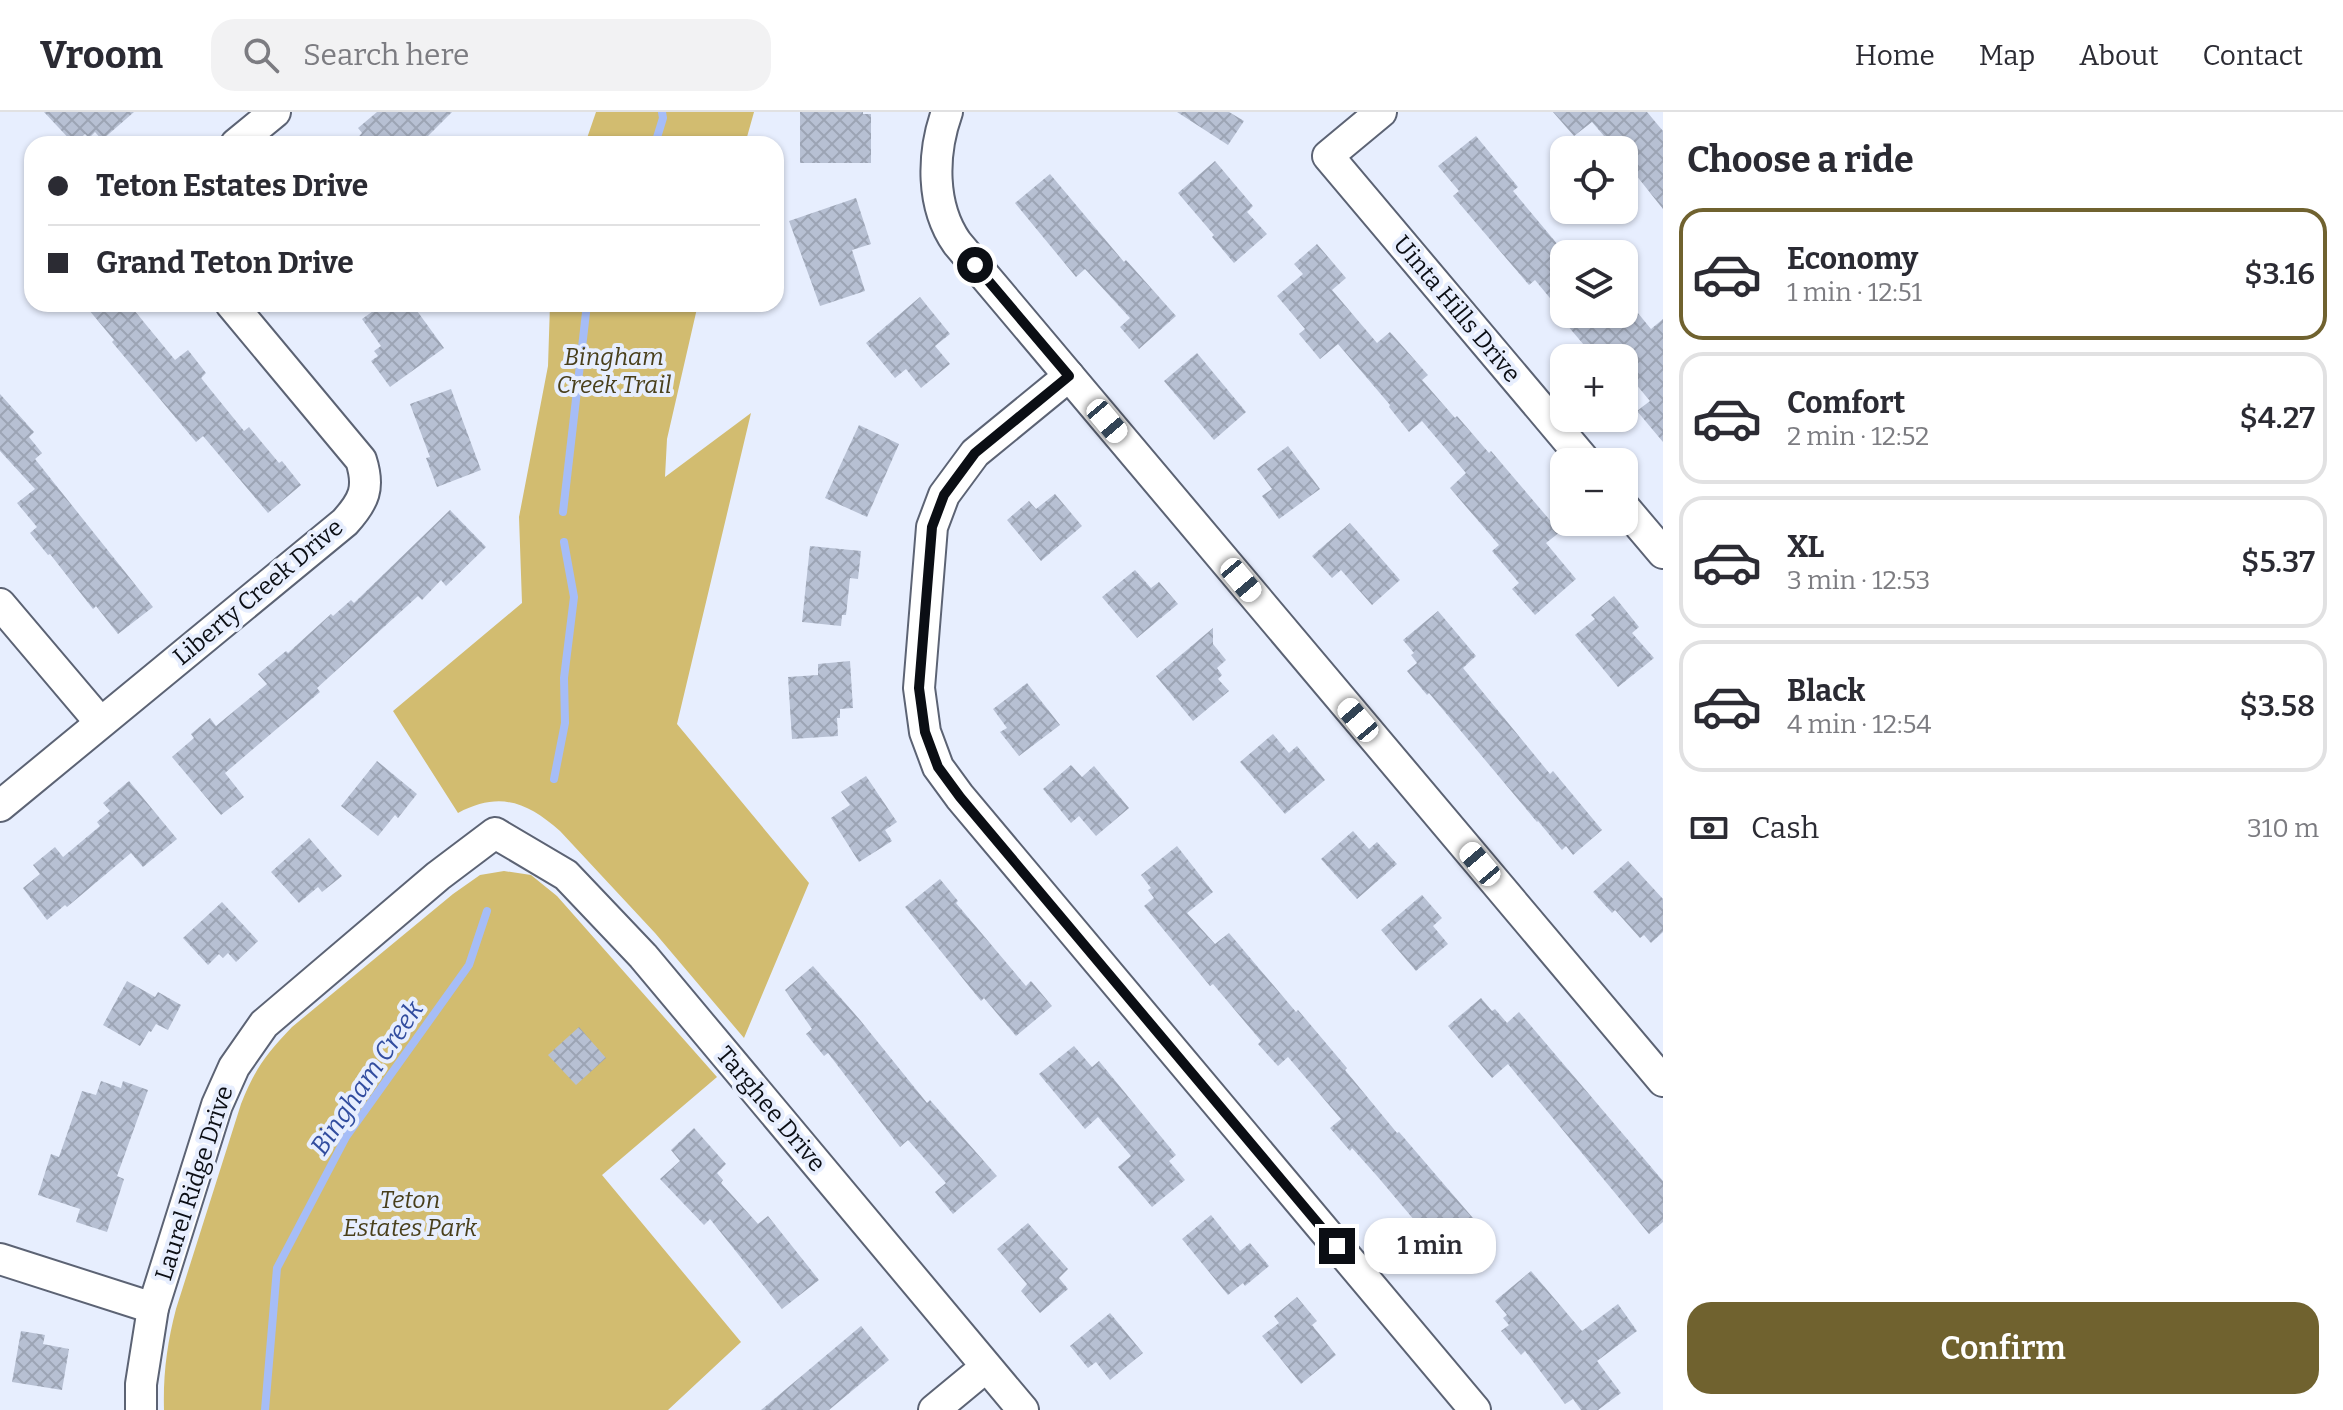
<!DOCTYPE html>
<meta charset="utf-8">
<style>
:root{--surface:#fff;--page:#f2f2f3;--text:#2b2b33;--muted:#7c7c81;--line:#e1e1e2;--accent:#70622f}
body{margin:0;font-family:Bitter,serif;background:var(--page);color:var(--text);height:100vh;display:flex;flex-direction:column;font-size:30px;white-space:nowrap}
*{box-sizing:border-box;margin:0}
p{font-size:26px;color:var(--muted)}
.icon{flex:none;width:44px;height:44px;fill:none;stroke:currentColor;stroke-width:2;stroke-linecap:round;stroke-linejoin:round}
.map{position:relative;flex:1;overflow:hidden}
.drawer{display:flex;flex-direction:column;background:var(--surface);width:680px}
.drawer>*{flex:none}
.hud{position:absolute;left:24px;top:24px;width:760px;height:176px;border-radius:24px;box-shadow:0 2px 6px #0004;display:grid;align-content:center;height:176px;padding:0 24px;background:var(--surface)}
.tools{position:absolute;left:1550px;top:24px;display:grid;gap:16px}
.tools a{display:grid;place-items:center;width:88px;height:88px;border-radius:16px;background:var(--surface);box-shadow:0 2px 6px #0004;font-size:40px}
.end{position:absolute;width:36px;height:36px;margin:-18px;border:10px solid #0b0e14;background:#fff;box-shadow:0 0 0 4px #fff}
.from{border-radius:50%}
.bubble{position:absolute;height:56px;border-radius:24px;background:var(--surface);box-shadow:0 2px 6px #0004;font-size:26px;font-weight:600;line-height:56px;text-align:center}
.car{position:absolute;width:24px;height:48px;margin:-24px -12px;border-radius:10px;box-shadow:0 0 6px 2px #0007;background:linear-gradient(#fff 24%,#345 0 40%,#fff 0 76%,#345 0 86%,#fff 0)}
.hud b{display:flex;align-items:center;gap:28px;height:76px;font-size:30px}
.hud b+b{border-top:2px solid var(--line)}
.hud i{width:20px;height:20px;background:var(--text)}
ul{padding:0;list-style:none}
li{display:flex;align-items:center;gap:24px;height:132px;margin:0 16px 12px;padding:0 8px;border:4px solid var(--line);border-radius:24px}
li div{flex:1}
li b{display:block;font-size:30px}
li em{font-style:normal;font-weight:600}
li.current{border-color:var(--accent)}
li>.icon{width:72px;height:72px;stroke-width:1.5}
h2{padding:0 24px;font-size:36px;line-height:96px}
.pay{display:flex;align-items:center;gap:20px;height:88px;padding:0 24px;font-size:30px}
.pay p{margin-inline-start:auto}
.primary-button{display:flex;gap:16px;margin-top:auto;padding:16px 24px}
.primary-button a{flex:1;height:92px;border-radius:24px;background:var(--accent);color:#fff;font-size:32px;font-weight:600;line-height:92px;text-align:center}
header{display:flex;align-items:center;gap:48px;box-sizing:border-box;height:112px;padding:0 40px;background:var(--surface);border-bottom:2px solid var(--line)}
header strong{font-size:38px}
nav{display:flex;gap:44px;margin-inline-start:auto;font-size:28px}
.search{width:560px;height:72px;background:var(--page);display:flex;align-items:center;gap:20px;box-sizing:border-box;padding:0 28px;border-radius:24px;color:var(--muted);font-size:30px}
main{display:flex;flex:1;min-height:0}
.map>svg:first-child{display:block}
.green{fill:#d2bc70}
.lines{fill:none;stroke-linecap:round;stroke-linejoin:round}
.stream{stroke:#a6bdf7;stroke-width:8}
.building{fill:url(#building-cross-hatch)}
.street-casing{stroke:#5c6374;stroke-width:34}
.street{stroke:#fff;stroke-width:30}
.route{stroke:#0b0e14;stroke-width:10}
.labels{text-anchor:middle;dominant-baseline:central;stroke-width:8;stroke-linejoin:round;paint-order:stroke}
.street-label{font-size:24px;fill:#0b0e14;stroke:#e7eefe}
.park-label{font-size:24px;font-style:italic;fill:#493f1b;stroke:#e7eefe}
.water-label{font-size:26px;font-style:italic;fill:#324d9f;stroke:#e7eefe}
</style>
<header>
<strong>Vroom</strong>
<div class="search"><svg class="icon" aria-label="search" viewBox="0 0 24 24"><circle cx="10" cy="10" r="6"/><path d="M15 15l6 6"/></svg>Search here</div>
<nav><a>Home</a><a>Map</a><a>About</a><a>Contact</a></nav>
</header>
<main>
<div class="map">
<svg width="1663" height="1298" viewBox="0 0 1663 1298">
<defs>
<pattern id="building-cross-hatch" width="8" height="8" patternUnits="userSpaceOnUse" patternTransform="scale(2)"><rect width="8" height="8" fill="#b7c0d3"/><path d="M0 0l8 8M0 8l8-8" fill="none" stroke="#9ca4b4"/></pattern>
</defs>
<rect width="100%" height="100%" fill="#e7eefe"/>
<g class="green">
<path d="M596,0H754L745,32H585Z"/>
<path d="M550,192H698L667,327L665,365L751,301L677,612L809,771L744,926L655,821L560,719C527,690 500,679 458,701L393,599L522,491L519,405L548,254Z"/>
<path d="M504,759L531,763L557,784L717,965L602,1063L741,1230L668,1298H164C163,1263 167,1231 176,1197L241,992C255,957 266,942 292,915L453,782L480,763Z"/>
</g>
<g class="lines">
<g class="stream">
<path d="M655,32L663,6L662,0"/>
<path d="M563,400L587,192"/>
<path d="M554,667L565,611L564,566L574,485L564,430"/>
<path d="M265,1298L277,1156L346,1025L469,853L487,799"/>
</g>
</g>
<g class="building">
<path d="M44,0H134L102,28L95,20L89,26L85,22L74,32Z"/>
<path d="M377,0H452L420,32H352L362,21L358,16Z"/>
<path d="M800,0H863V2H871V51H800Z"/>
<path d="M1177,0H1229L1244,9L1228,33Z"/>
<path d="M1553,0H1647L1663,19V97L1624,48V38H1616L1592,10L1574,24Z"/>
<path d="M1476,24L1518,75L1513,79L1564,140V203L1535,168L1529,173L1453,84L1459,79L1438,54Z"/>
<path d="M1215,49L1253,94L1247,100L1267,122L1234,151L1212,125L1214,123L1178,81Z"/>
<path d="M1050,62L1124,150L1126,148L1176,204L1139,237L1120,215L1130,206L1085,157L1076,165L1015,91Z"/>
<path d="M856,86L871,132L852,138L865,179L820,194L789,109Z"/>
<path d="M1317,132L1346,166L1332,178L1377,231L1390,220L1428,263L1422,268L1455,306L1457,304L1489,341L1491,339L1560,420L1546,431L1576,467L1535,503L1512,477L1519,471L1492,439L1499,433L1450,376L1466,361L1422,309L1409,320L1389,295L1390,293L1338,232L1320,247L1299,222L1305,217L1277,184L1303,162L1294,152Z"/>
<path d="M1624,184L1651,217L1663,207V330L1637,299L1650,289L1624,258V246H1614L1607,237L1595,246L1567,213L1581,202H1616L1624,212Z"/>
<path d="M920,185L950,222L935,234L950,252L921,276L906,257L895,266L866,231Z"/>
<path d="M84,192H129L175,248L188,238L206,261L201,266L244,319L249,315L279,351L282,349L301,373L268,401L203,324L196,330L112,230L114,228Z"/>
<path d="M383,192H412L444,236L390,275L371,249L378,244L374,239L381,234L362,207Z"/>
<path d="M1197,241L1246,300L1214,328L1164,269Z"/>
<path d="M451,277L481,358L437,375L426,346L430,345L410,292Z"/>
<path d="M0,282L34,320L29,325L42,341L35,347L153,495L118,522L96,494L93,497L50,442L48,443L30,421L37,415L17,391L35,377L0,339Z"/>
<path d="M859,313L899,332L867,405L825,386Z"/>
<path d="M1288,334L1320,377L1279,407L1262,384L1272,377L1257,357Z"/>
<path d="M1055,382L1082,414L1041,449L1007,408L1029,389L1036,397Z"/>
<path d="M450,398L486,435L446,474L441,468L422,488L418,484L317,576L320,580L225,661L244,685L221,703L172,645L194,626L191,622L210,606L216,614L267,572L258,562L286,539L288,541L331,502L333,504L351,488L354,491Z"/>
<path d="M1350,411L1400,468L1372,493L1341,458L1332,466L1312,444Z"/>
<path d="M810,434L861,439L858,467L850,466L846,503H842L841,514L802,510Z"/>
<path d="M1135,458L1151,476L1159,470L1178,492L1137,526L1102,485Z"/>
<path d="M1614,484L1639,515L1632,521L1654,546L1618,575L1575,523L1595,507L1591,503Z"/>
<path d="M1438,499L1476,544L1463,556L1550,662L1553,659L1602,718L1573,743L1566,734L1562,738L1538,709L1537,710L1429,581L1427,583L1407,559L1417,551L1411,543L1414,541L1403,528Z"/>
<path d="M1213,516V532L1226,548L1217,556L1222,563L1218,567L1229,579L1193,609L1156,564Z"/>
<path d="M850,549L853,596L840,597V606H837L838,624L792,627L788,565L818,563V552Z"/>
<path d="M1027,571L1060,613L1019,644L1000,620L1007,616L993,597Z"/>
<path d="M1273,622L1289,641L1297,634L1325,668L1285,702L1240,650Z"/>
<path d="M377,649L417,682L398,706L395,703L378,724L341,694Z"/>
<path d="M1071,653L1082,665L1094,654L1129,696L1096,724L1079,704L1071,711L1043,677Z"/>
<path d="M866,664L897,710L885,718L892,729L859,750L831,706L850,693L841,680Z"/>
<path d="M129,669L177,727L143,755L131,741L67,795L65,793L47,808L23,776L40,762L33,753L55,735L63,745L100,714L97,710L110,699L103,691Z"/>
<path d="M1353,719L1369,737L1377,730L1397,752L1357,787L1321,747Z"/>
<path d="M309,726L342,764L322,780L318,775L299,791L271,760Z"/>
<path d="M1177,734L1213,780L1187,801L1215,832L1229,821L1296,900L1298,898L1347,956L1345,958L1397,1021L1399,1020L1491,1127L1452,1160L1422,1125L1426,1122L1377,1064L1352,1036L1350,1039L1330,1016L1341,1007L1288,945L1278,954L1258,932L1261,929L1213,872L1210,874L1144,794L1154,786L1148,778L1151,776L1141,763Z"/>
<path d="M1628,749L1663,787V820L1651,831L1644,823L1640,826L1615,798L1612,801L1593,780Z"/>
<path d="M940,767L958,789L956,791L1026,874L1031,869L1052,894L1016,924L984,886L981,889L905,795Z"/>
<path d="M1422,783L1442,806L1433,814L1448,832L1416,859L1381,818Z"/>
<path d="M222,790L258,829L236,850L228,841L223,846L219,842L208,853L183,826Z"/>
<path d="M813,854L860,908L927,991L930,988L997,1064L953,1102L935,1080L946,1071L908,1028L900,1035L828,941L824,944L806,922L812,917L785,878Z"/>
<path d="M127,869L155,885L158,880L181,893L168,918L156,912L151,920L149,919L140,934L103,913Z"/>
<path d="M1481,886L1492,899L1495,897L1507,911L1519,900L1663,1069V1110L1649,1122L1508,952L1492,966L1448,914Z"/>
<path d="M579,915L606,946L576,973L548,943Z"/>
<path d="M1074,934L1092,955L1099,949L1176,1043L1169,1049L1185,1068L1152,1095L1118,1055L1131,1044L1098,1005L1085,1017L1039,962Z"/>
<path d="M101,969L121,976L123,969L148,978L117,1064L124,1067L107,1120L76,1110L80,1097L38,1083L51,1042L59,1045L82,979L96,983Z"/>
<path d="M694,1016L726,1052L717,1061L723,1068L721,1071L758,1112L768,1104L819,1168L782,1197L710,1107L704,1113L660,1067L680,1049L671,1038Z"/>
<path d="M1211,1103L1240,1139L1250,1131L1269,1154L1245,1174L1243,1171L1228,1183L1182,1127Z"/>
<path d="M1028,1111L1068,1157L1059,1166L1068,1177L1040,1201L1021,1179L1027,1172L997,1137Z"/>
<path d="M1531,1159L1582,1219L1618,1192L1637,1219L1597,1249L1621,1281L1598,1298H1581L1573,1287L1565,1292L1525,1239L1521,1243L1501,1219L1509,1213L1503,1206L1507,1203L1495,1189Z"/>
<path d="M1297,1185L1317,1209L1312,1213L1336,1243L1301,1272L1262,1224L1279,1211L1274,1204Z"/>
<path d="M1110,1201L1143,1241L1110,1268L1096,1250L1088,1256L1070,1234Z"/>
<path d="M861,1214L889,1248L829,1298H761Z"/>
<path d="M21,1219L45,1223L43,1232L69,1237L62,1278L12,1270Z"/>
</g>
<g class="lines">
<defs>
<g id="street">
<path d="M947,0C932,42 931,94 957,131L1663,969"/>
<path d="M1381,0L1328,44L1586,350"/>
<path d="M236,32L275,0"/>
<path d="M1069,264L975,341L944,383L932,415L919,576L925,620L938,655L960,685L1475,1298"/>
<path d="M1624,395L1663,441"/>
<path d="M0,492L100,610"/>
<path d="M0,694L345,410C364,389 370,376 361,348L231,192"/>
<path d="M0,1147L153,1196"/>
<path d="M141,1298V1272L153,1196L217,993L234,955L264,912L438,764L495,721L566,763L643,844L1023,1298"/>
<path d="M934,1298L986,1255"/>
</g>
</defs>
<use href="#street" class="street-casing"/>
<use href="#street" class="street"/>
</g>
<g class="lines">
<path class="route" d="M975,153L1069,264L975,341L944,383L932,415L919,576L925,620L938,655L960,685L1337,1134"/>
</g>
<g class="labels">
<g class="street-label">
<text transform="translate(1457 197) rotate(50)">Uinta Hills Drive</text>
<text transform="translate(258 480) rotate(-40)">Liberty Creek Drive</text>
<text transform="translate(771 997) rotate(50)">Targhee Drive</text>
<text transform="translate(194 1071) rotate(-72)">Laurel Ridge Drive</text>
</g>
<g class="park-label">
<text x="614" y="245">Bingham<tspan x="614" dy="28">Creek Trail</tspan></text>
<text x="410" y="1088">Teton<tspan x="410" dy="28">Estates Park</tspan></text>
</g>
<g class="water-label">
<text transform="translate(367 966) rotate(-56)">Bingham Creek</text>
</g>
</g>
</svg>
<div class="tools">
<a><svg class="icon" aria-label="locate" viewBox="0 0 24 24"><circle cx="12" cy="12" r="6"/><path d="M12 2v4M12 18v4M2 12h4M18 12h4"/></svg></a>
<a><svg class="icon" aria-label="layers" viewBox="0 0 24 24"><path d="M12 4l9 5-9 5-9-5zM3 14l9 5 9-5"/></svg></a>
<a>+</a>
<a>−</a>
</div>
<i class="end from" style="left:975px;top:153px"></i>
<i class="end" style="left:1337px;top:1134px"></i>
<div class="bubble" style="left:1364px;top:1106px;width:132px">1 min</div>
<i class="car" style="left:1107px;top:309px;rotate:140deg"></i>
<i class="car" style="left:1241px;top:468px;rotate:140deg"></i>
<i class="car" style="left:1358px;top:608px;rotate:320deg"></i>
<i class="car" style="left:1480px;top:752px;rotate:320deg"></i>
<div class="hud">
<b><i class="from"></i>Teton Estates Drive</b>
<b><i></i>Grand Teton Drive</b>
</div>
</div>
<section class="drawer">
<h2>Choose a ride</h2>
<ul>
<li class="current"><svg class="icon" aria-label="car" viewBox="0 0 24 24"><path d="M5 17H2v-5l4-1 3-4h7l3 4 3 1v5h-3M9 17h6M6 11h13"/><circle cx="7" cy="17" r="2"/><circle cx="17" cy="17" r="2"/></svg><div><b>Economy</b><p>1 min · 12:51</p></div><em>$3.16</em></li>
<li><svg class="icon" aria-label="car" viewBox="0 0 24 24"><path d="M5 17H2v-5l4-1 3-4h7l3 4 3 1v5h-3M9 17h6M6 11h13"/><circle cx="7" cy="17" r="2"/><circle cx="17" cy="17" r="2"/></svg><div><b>Comfort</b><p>2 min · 12:52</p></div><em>$4.27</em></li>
<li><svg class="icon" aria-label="car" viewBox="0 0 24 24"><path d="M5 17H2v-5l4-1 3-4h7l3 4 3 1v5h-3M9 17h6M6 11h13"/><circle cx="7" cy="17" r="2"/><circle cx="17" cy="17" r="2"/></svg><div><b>XL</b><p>3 min · 12:53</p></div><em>$5.37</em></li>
<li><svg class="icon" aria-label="car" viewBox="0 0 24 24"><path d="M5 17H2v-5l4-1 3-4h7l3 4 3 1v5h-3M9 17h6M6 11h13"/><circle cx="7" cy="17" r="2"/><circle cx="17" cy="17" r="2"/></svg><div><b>Black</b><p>4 min · 12:54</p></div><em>$3.58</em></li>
</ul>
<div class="pay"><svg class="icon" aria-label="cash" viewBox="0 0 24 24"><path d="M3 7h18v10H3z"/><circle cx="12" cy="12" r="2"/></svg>Cash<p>310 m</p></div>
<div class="primary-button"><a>Confirm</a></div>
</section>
</main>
